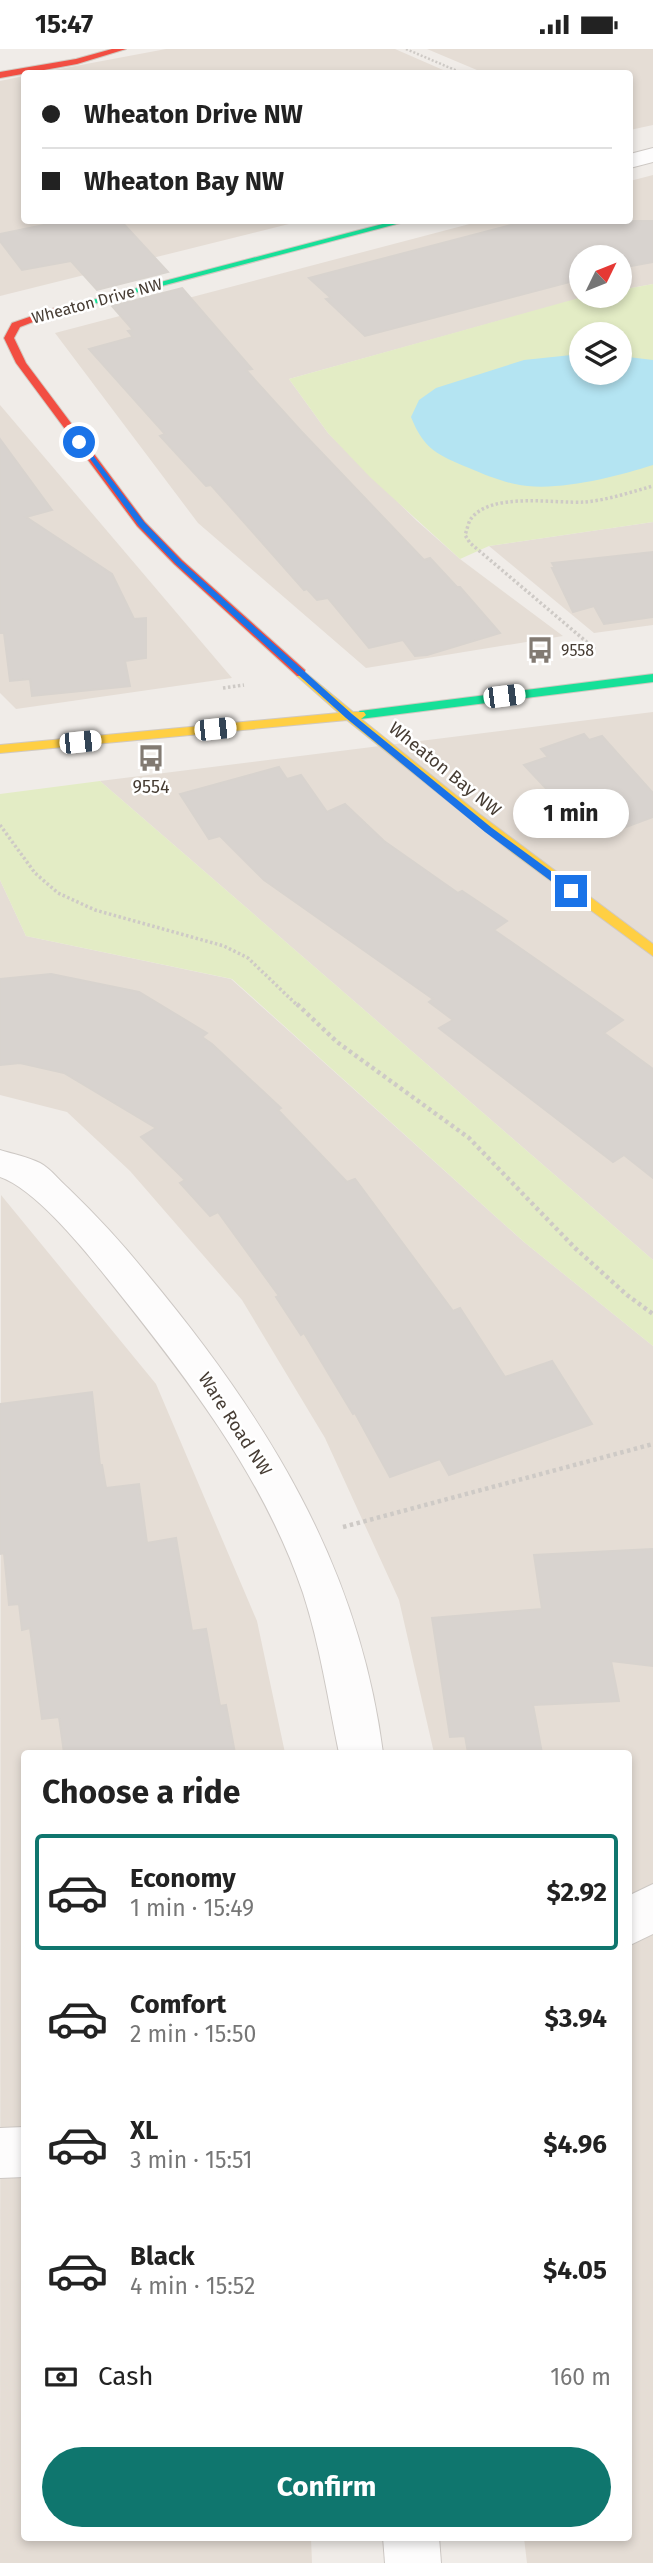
<!DOCTYPE html>
<meta charset="utf-8">
<style>
:root{--surface:#fff;--page:#f6f6f6;--text:#222;--muted:#767676;--line:#e0e0e0;--accent:#0f766e}
body{margin:0;font-family:"Fira Sans",sans-serif;background:var(--page);color:var(--text);height:100vh;display:flex;flex-direction:column;font-size:26px;white-space:nowrap}
*{box-sizing:border-box;margin:0}
p{font-size:23px;color:var(--muted)}
.icon{flex:none;width:38px;height:38px;fill:none;stroke:currentColor;stroke-width:2;stroke-linecap:round;stroke-linejoin:round}
.map{position:relative;flex:1;overflow:hidden}
.details{position:absolute;left:21px;top:1701px;width:611px;height:791px;display:flex;flex-direction:column;background:var(--surface);border-radius:7px;box-shadow:0 4px 10px #0003}
.details>*{flex:none}
.guide{position:absolute;left:21px;top:21px;width:612px;height:154px;border-radius:7px;box-shadow:0 4px 10px #0003;display:grid;align-content:center;height:154px;padding:0 21px;background:var(--surface)}
.needle{width:46px;rotate:47deg}
.fabs{position:absolute;left:569px;top:196px;display:grid;gap:14px}
.fabs a{display:grid;place-items:center;width:63px;height:63px;border-radius:50%;background:var(--surface);box-shadow:0 4px 10px #0003;font-size:35px}
.end{position:absolute;width:32px;height:32px;margin:-16px;border:9px solid #1a73e8;background:#fff;box-shadow:0 0 0 4px #fff}
.from{border-radius:50%}
.bubble{position:absolute;height:49px;border-radius:24px;background:var(--surface);box-shadow:0 4px 10px #0003;font-size:23px;font-weight:700;line-height:49px;text-align:center}
.car{position:absolute;width:21px;height:42px;margin:-21px -10px;border-radius:9px;box-shadow:0 0 5px 2px #0007;background:linear-gradient(#fff 24%,#345 0 40%,#fff 0 76%,#345 0 86%,#fff 0)}
.guide b{display:flex;align-items:center;gap:24px;height:66px;font-size:26px}
.guide b+b{border-top:2px solid var(--line)}
.guide i{width:18px;height:18px;background:var(--text)}
ul{padding:0;list-style:none}
li{display:flex;align-items:center;gap:21px;height:116px;margin:0 14px 10px;padding:0 7px;border:4px solid transparent;border-radius:7px}
li div{flex:1}
li b{display:block;font-size:26px}
li em{font-style:normal;font-weight:700}
li.on{border-color:var(--accent)}
li>.icon{width:63px;height:63px;stroke-width:1.5}
h2{padding:0 21px;font-size:32px;line-height:84px}
.pay{display:flex;align-items:center;gap:18px;height:77px;padding:0 21px;font-size:26px}
.pay p{margin-inline-start:auto}
.cta{display:flex;gap:14px;margin-top:auto;padding:14px 21px}
.cta a{flex:1;height:80px;border-radius:42px;background:var(--accent);color:#fff;font-size:28px;font-weight:700;line-height:80px;text-align:center}
.status{display:flex;justify-content:space-between;align-items:center;height:49px;padding:0 35px;background:var(--surface);direction:ltr}
.status svg{height:19px;fill:currentColor}
.map>svg:first-child{display:block}
.residential{fill:#e5ddd5}
.green{fill:#e3ecc5;fill-rule:evenodd}
.water{fill:#b4e4f2}
.building{fill:#d8d3cf;stroke:#d8d3ce;stroke-width:2}
.lines{fill:none;stroke-linecap:round;stroke-linejoin:round}
.street-casing{stroke:#cdc8c4;stroke-width:2}
.fast-casing{stroke:#d1c9c0;stroke-width:2}
.slow-casing{stroke:#d1c9c0;stroke-width:2}
.jam-casing{stroke:#d1c9c0;stroke-width:2}
.path-far2{stroke:#cecac6;stroke-width:2.5;stroke-dasharray:2 2;stroke-linecap:butt}
.path-far1{stroke:#cecac6;stroke-width:3.5;stroke-dasharray:2.5 2.5;stroke-linecap:butt}
.path{stroke:#cecac6;stroke-width:4.5;stroke-dasharray:3.5 3.5;stroke-linecap:butt}
.street{fill:#fdfcfc;fill-rule:evenodd}
.fast{fill:#16e098;fill-rule:evenodd}
.slow{fill:#ffcf43;fill-rule:evenodd}
.jam{fill:#f24e42;fill-rule:evenodd}
.route{fill:#1a73e8}
.labels{text-anchor:middle;dominant-baseline:central;stroke-width:5;stroke-linejoin:round;paint-order:stroke}
.far-street-label{font-size:16px;fill:#463c33;stroke:#fff}
.far-poi-label{font-size:16px;fill:#463c33;stroke:#fff;text-anchor:start}
.street-label{font-size:18px;fill:#463c33;stroke:#fff}
.poi-label{font-size:18px;fill:#463c33;stroke:#fff}
</style>
<div class="status"><b>15:47</b><svg viewBox="0 0 49 12"><path d="M0 12V9h3v3zM5 12V6h3v6zM10 12V3h3v9zM15 12V0h3v12zM26 1h20v11H26zM47 4h2v5h-2z"/></svg></div>
<div class="map">
<svg width="653" height="2514" viewBox="0 0 653 2514">
<rect width="100%" height="100%" fill="#f0ece8"/>
<g class="residential">
<path d="M166,0H395L450,24H38Z"/>
<path d="M427,0H653V76L630,81V24H484Z"/>
<path d="M24,27V172H301L0,247V32Z"/>
<path d="M653,126V235L620,241V208H581V247H589L289,330L328,384L417,472L460,510L563,587L366,619L198,474L55,284L481,172H630V132Z"/>
<path d="M0,356L232,629L16,660L0,644Z"/>
<path d="M653,473V576L594,584L489,497Z"/>
<path d="M653,663V1211L100,732L572,673Z"/>
<path d="M0,831L26,887L231,930L524,1193L653,1297V2514H527L524,2489L628,2488V1704H434L399,1551L325,1389L242,1251L130,1122L67,1063L0,1046Z"/>
<path d="M1,1146L156,1335L257,1572L285,1704H24V2488L311,2489L312,2514H0Z"/>
</g>
<g class="green">
<path d="M653,235V473L489,497L460,510L370,428L328,384L289,330L579,249L620,247V241ZM581,285H620V324H581Z"/>
<path d="M100,732L653,1211V1297L524,1193L232,930L26,887L0,831V745Z"/>
</g>
<path class="water" d="M581,305V324H620V307L653,311V416C615,428 554,444 515,435C500,432 483,425 469,419C438,406 424,401 411,368L419,351L436,339L524,311Z"/>
<g class="building">
<path d="M63,172H121L168,223L97,241L71,212L22,221L0,192V185Z"/>
<path d="M526,172H653V213L620,219V208H581V230L365,287L326,250L331,249L309,229Z"/>
<path d="M182,239L252,320L246,321L301,382L424,511L430,509L457,538H460L500,584L427,606L415,607L403,591L369,599L328,549L317,551L307,540L304,541L211,436L206,437L160,387L165,385L89,300L133,288L128,282L133,281L112,257Z"/>
<path d="M0,390L52,461L26,468L112,525L134,570L146,569V609L125,612L130,637L32,647L30,630L10,632L4,584H0Z"/>
<path d="M653,503V568L604,575L594,557L573,563L552,519H555L552,514Z"/>
<path d="M584,685L589,691L602,687L653,744V768L615,782L606,773L584,780L524,716L548,708L541,700Z"/>
<path d="M279,718L287,730L301,726L327,763L345,755L384,792L458,844L462,842L507,872L494,881L623,971L604,984L653,1020V1129L624,1106L613,1113L439,979L453,971L429,953L433,950L264,831L220,787L209,790L180,745Z"/>
<path d="M51,925L139,943L207,984L202,988L212,995L281,1059L278,1061L347,1133L355,1130L453,1262L460,1259L505,1328L552,1312L592,1375L449,1426L440,1410L390,1428L355,1364L353,1365L304,1284L301,1286L276,1248L279,1247L218,1163L210,1167L180,1134L185,1131L141,1088L156,1079L64,1024L20,1014L0,1016V930Z"/>
<path d="M92,1343L100,1416H102L106,1439L139,1435L147,1494L176,1489L192,1582L206,1580L220,1657L226,1656L235,1704H64L59,1668L42,1670L30,1579L22,1581L19,1555L9,1556L4,1504L0,1505V1355Z"/>
<path d="M653,1500V1617L611,1612L619,1652L533,1656L542,1704H468L465,1687L450,1688L432,1569L542,1560L534,1506Z"/>
</g>
<g class="lines">
<defs>
<g id="street">
<path d="M653,99V113L630,119V105Z"/>
<path d="M0,1101C13,1105 28,1108 40,1114C50,1119 59,1131 68,1139C96,1166 122,1194 147,1225C266,1368 359,1516 383,1704H339C328,1651 320,1596 303,1544C263,1426 184,1325 107,1229C83,1199 35,1140 0,1128Z"/>
<path d="M653,1835V1885L628,1897V1847Z"/>
<path d="M24,2078V2128L0,2129V2079Z"/>
<path d="M383,2488H439L441,2514H385Z"/>
</g>
<g id="fast">
<path d="M394,172H408L63,263L54,261Z"/>
<path d="M653,625V633L360,670L354,666L360,662Z"/>
</g>
<path id="slow" d="M301,620L353,663H364L366,666L361,670L478,764L653,895V907L513,804L347,671L0,704V696L339,664L297,627L295,624Z"/>
<g id="jam">
<path d="M112,0H126L77,15L0,29V23L76,10Z"/>
<path d="M55,259L64,261L20,278L14,289L26,314L145,473L182,511L305,621V627H297L174,515L137,477L16,314L4,289L12,274Z"/>
</g>
</defs>
<use href="#street" class="street-casing"/>
<use href="#fast" class="fast-casing"/>
<use href="#slow" class="slow-casing"/>
<use href="#jam" class="jam-casing"/>
<path class="path-far2" d="M406,0L462,24"/>
<g class="path-far1">
<path d="M595,600L470,494L465,486C467,481 468,475 470,471C490,442 554,455 585,453C608,451 631,443 653,437"/>
<path d="M223,639L244,636"/>
<path d="M0,776L35,824L58,844L95,861L224,897L248,909L298,957"/>
</g>
<g class="path">
<path d="M297,955L337,993L469,1089L575,1199L627,1246L653,1265"/>
<path d="M343,1478L653,1395"/>
</g>
<use href="#street" class="street"/>
<use href="#fast" class="fast"/>
<use href="#slow" class="slow"/>
<use href="#jam" class="jam"/>
</g>
<path class="route" d="M77,392H82L144,473L181,512L352,665L492,779L574,839V844H567L485,783L346,669L176,515L139,477Z"/>
<defs>
<symbol id="bus-bare" viewBox="-9 -9 18 18"><path d="M-5-6H5V4H4V6H2V4H-2V6H-4V4H-5ZM-3.5-4V0h7V-4ZM-3.5 1.2v1.5H-2V1.2ZM2 1.2v1.5H3.5V1.2Z" fill="#827a72" stroke="#fff" stroke-width="2.5" paint-order="stroke"/></symbol>
</defs>
<g fill-rule="evenodd">
<use href="#bus-bare" x="521" y="582" width="38" height="38"/>
<use href="#bus-bare" x="132" y="690" width="38" height="38"/>
</g>
<g class="labels">
<g class="far-street-label">
<text transform="translate(97 252) rotate(-15)">Wheaton Drive NW</text>
</g>
<g class="far-poi-label">
<text x="561" y="601">9558</text>
</g>
<g class="street-label">
<text transform="translate(445 720) rotate(39)">Wheaton Bay NW</text>
<text transform="translate(235 1375) rotate(57)">Ware Road NW</text>
</g>
<g class="poi-label">
<text x="151" y="738">9554</text>
</g>
</g>
</svg>
<div class="fabs">
<a><svg class="needle" viewBox="-14 -14 28 28"><path d="M0-13l5 13h-10z" fill="#e53935"/><path d="M0 13l5-13h-10z" fill="#767676"/></svg></a>
<a><svg class="icon" aria-label="layers" viewBox="0 0 24 24"><path d="M12 4l9 5-9 5-9-5zM3 14l9 5 9-5"/></svg></a>
</div>
<i class="end from" style="left:79px;top:393px"></i>
<i class="end" style="left:571px;top:842px"></i>
<div class="bubble" style="left:513px;top:740px;width:116px">1 min</div>
<i class="car" style="left:504px;top:647px;rotate:83deg"></i>
<i class="car" style="left:215px;top:680px;rotate:84deg"></i>
<i class="car" style="left:80px;top:693px;rotate:84deg"></i>
<div class="guide">
<b><i class="from"></i>Wheaton Drive NW</b>
<b><i></i>Wheaton Bay NW</b>
</div>
<section class="details">
<h2>Choose a ride</h2>
<ul>
<li class="on"><svg class="icon" aria-label="car" viewBox="0 0 24 24"><path d="M5 17H2v-5l4-1 3-4h7l3 4 3 1v5h-3M9 17h6M6 11h13"/><circle cx="7" cy="17" r="2"/><circle cx="17" cy="17" r="2"/></svg><div><b>Economy</b><p>1 min · 15:49</p></div><em>$2.92</em></li>
<li><svg class="icon" aria-label="car" viewBox="0 0 24 24"><path d="M5 17H2v-5l4-1 3-4h7l3 4 3 1v5h-3M9 17h6M6 11h13"/><circle cx="7" cy="17" r="2"/><circle cx="17" cy="17" r="2"/></svg><div><b>Comfort</b><p>2 min · 15:50</p></div><em>$3.94</em></li>
<li><svg class="icon" aria-label="car" viewBox="0 0 24 24"><path d="M5 17H2v-5l4-1 3-4h7l3 4 3 1v5h-3M9 17h6M6 11h13"/><circle cx="7" cy="17" r="2"/><circle cx="17" cy="17" r="2"/></svg><div><b>XL</b><p>3 min · 15:51</p></div><em>$4.96</em></li>
<li><svg class="icon" aria-label="car" viewBox="0 0 24 24"><path d="M5 17H2v-5l4-1 3-4h7l3 4 3 1v5h-3M9 17h6M6 11h13"/><circle cx="7" cy="17" r="2"/><circle cx="17" cy="17" r="2"/></svg><div><b>Black</b><p>4 min · 15:52</p></div><em>$4.05</em></li>
</ul>
<div class="pay"><svg class="icon" aria-label="cash" viewBox="0 0 24 24"><path d="M3 7h18v10H3z"/><circle cx="12" cy="12" r="2"/></svg>Cash<p>160 m</p></div>
<div class="cta"><a>Confirm</a></div>
</section>
</div>
